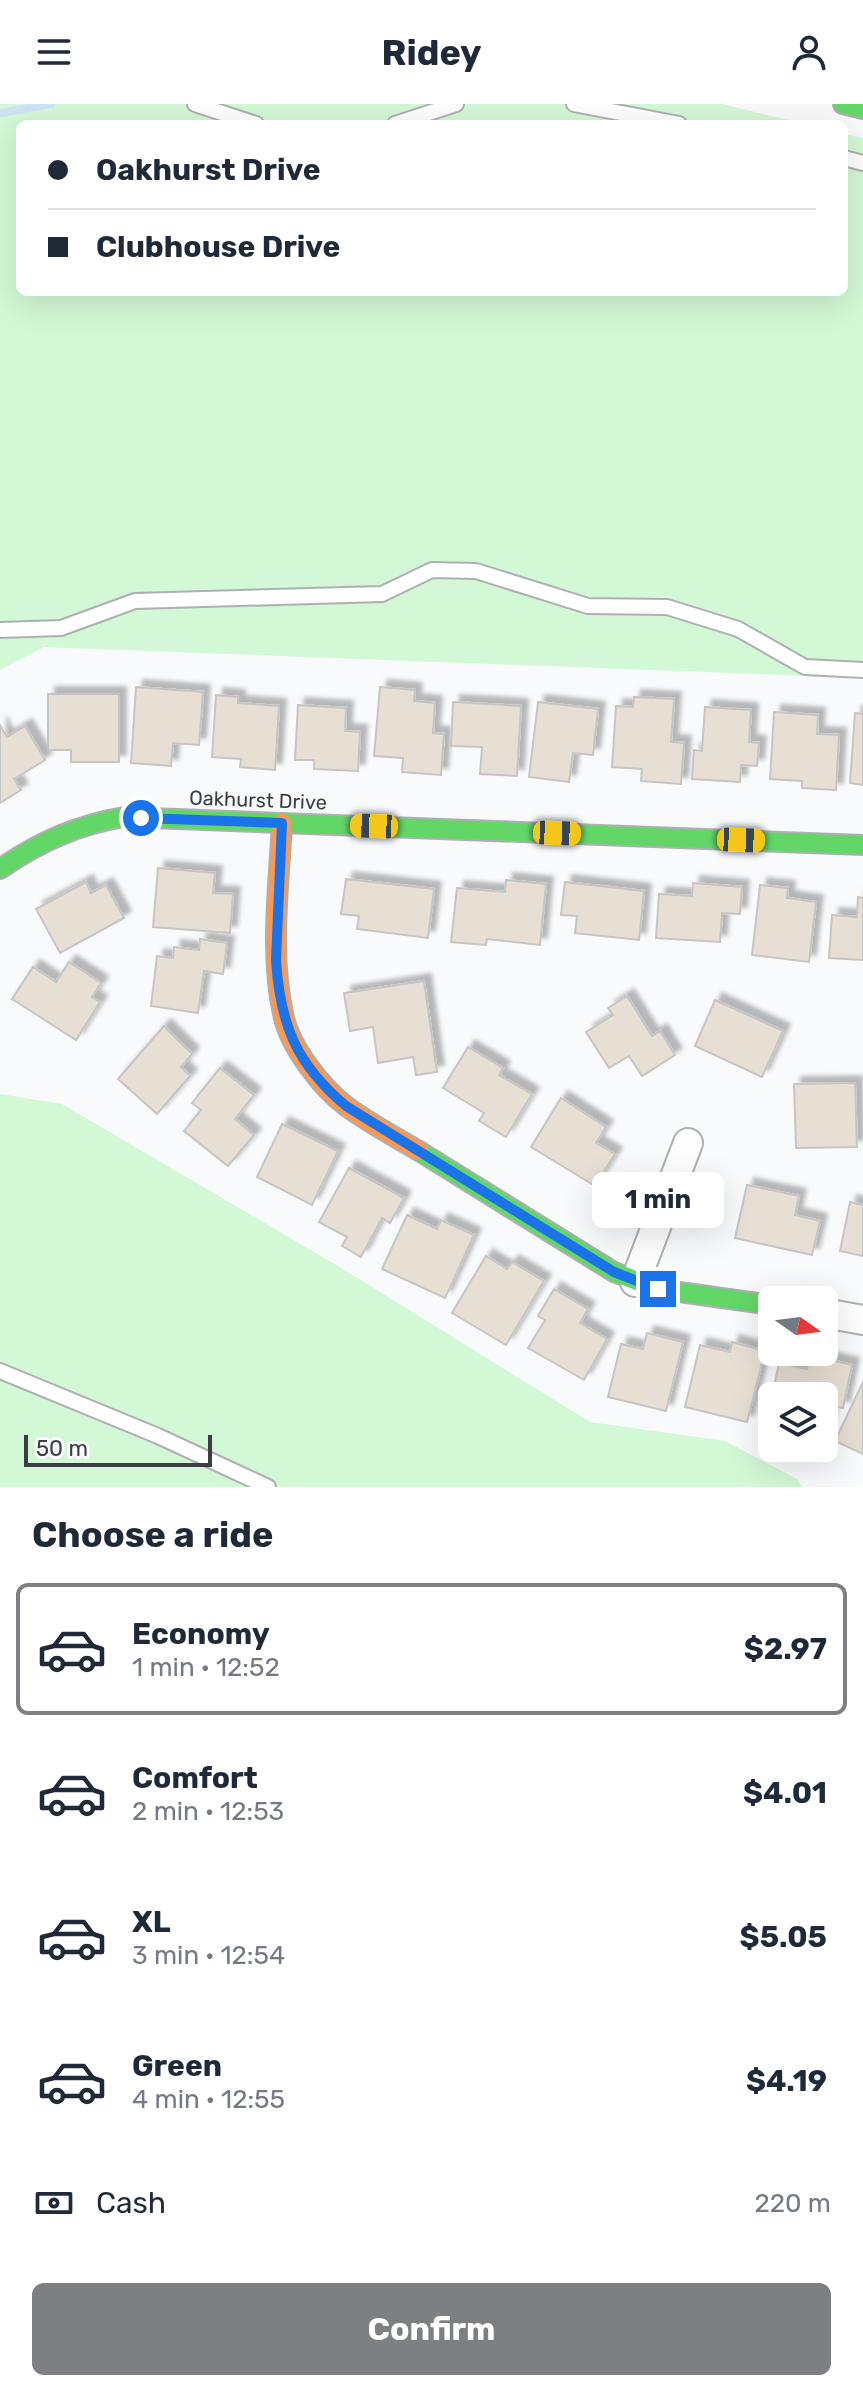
<!DOCTYPE html>
<meta charset="utf-8">
<style>
:root{--surface:#fff;--page:#f2f2f3;--text:#1f2937;--muted:#747a83;--line:#e0e1e3;--accent:#7d7f82}
body{margin:0;font-family:Rubik,sans-serif;background:var(--page);color:var(--text);height:100vh;display:flex;flex-direction:column;font-size:30px;white-space:nowrap}
*{box-sizing:border-box;margin:0}
p{font-size:26px;color:var(--muted)}
.icon{flex:none;width:44px;height:44px;fill:none;stroke:currentColor;stroke-width:2;stroke-linecap:round;stroke-linejoin:round}
.map{position:relative;height:1383px;overflow:hidden}
.details{display:flex;flex-direction:column;background:var(--surface);flex:1}
.details>*{flex:none}
.hud{position:absolute;left:16px;top:16px;width:832px;height:176px;border-radius:12px;box-shadow:0 8px 32px #0002;display:grid;align-content:center;height:176px;padding:0 32px;background:var(--surface)}
.needle{width:52px;rotate:104deg}
.buttons{position:absolute;left:758px;top:1182px;display:grid;gap:16px}
.buttons a{display:grid;place-items:center;width:80px;height:80px;border-radius:12px;background:var(--surface);box-shadow:0 8px 32px #0002;font-size:40px}
.scale{position:absolute;left:24px;bottom:20px;width:188px;box-sizing:border-box;padding-left:8px;border:4px solid #3b3d41;border-top:0;font-size:22px;line-height:28px;white-space:nowrap;color:#3b3d41;-webkit-text-stroke:6px #f7fafd;paint-order:stroke}
.end{position:absolute;width:36px;height:36px;margin:-18px;border:10px solid #1a73e8;background:#fff;box-shadow:0 0 0 4px #fff}
.from{border-radius:50%}
.bubble{position:absolute;height:56px;border-radius:12px;background:var(--surface);box-shadow:0 8px 32px #0002;font-size:26px;font-weight:700;line-height:56px;text-align:center}
.car{position:absolute;width:24px;height:48px;margin:-24px -12px;border-radius:10px;box-shadow:0 0 6px 2px #0007;background:linear-gradient(#f5c518 24%,#345 0 40%,#f5c518 0 76%,#345 0 86%,#f5c518 0)}
.hud b{display:flex;align-items:center;gap:28px;height:76px;font-size:30px}
.hud b+b{border-top:2px solid var(--line)}
.hud i{width:20px;height:20px;background:var(--text)}
ul{padding:0;list-style:none}
li{display:flex;align-items:center;gap:24px;height:132px;margin:0 16px 12px;padding:0 16px;border:4px solid transparent;border-radius:12px}
li div{flex:1}
li b{display:block;font-size:30px}
li em{font-style:normal;font-weight:700}
li.on{border-color:var(--accent)}
li>.icon{width:72px;height:72px;stroke-width:1.5}
h2{padding:0 32px;font-size:36px;line-height:96px}
.pay{display:flex;align-items:center;gap:20px;height:88px;padding:0 32px;font-size:30px}
.pay p{margin-inline-start:auto}
.action{display:flex;gap:16px;margin-top:auto;padding:16px 32px}
.action a{flex:1;height:92px;border-radius:12px;background:var(--accent);color:#fff;font-size:32px;font-weight:700;line-height:92px;text-align:center}
header{display:flex;justify-content:space-between;align-items:center;height:104px;padding:0 32px;background:var(--surface);font-size:36px;font-weight:700}
.map>svg:first-child{display:block}
.green{fill:#d3f8d5}
.lines{fill:none;stroke-linecap:round;stroke-linejoin:round}
.stream{stroke:#cee2f5;stroke-width:8}
.building{fill:#e8dfd4;stroke:#c5c5c4;stroke-width:2;filter:url(#shadow)}
.lane-casing{stroke:#adafb1;stroke-width:18}
.street-casing{stroke:#adafb1;stroke-width:32}
.fast-casing{stroke:#adafb1;stroke-width:22}
.slow-casing{stroke:#adafb1;stroke-width:22}
.lane{stroke:#fefeff;stroke-width:14}
.street{stroke:#fefeff;stroke-width:28}
.fast{stroke:#63d668;stroke-width:18}
.slow{stroke:#ff974d;stroke-width:18}
.route{stroke:#1a73e8;stroke-width:10}
.labels{text-anchor:middle;dominant-baseline:central;stroke-width:6;stroke-linejoin:round;paint-order:stroke}
.street-label{font-size:20px;fill:#3b3d41;stroke:#f7fafd}
</style>
<header><svg class="icon" aria-label="menu" viewBox="0 0 24 24"><path d="M4 6h16M4 12h16M4 18h16"/></svg>Ridey<svg class="icon" aria-label="person" viewBox="0 0 24 24"><circle cx="12" cy="8" r="4"/><path d="M4 21q1-7 8-7t8 7"/></svg></header>
<div class="map">
<svg width="863" height="1383" viewBox="0 0 863 1383">
<defs>
<filter id="shadow"><feDropShadow dx="7" dy="-7" stdDeviation="2" flood-color="#0004"/></filter>
</defs>
<rect width="100%" height="100%" fill="#f8fafc"/>
<g class="green">
<path d="M0,0H722L804,20H20V188H844V30L863,34V574L44,543L0,566Z"/>
<path d="M0,990L62,1000L343,1165L590,1318L725,1337L797,1375L803,1383H0Z"/>
</g>
<g class="lines">
<path class="stream" d="M0,9L51,0"/>
</g>
<g class="building">
<path d="M136,583L203,588L199,641L173,639L171,662L131,659Z"/>
<path d="M380,583L415,586L414,597L435,599L433,629L444,630L441,671L402,668L403,654L374,652Z"/>
<path d="M48,590H119V658H71V646H48Z"/>
<path d="M216,591L238,593V599L279,602L275,666L240,663L241,655L212,653Z"/>
<path d="M634,593L674,595L671,638L684,639L681,680L641,677L642,665L612,663L616,602L633,603Z"/>
<path d="M453,598L521,602L517,672L480,670L482,643L451,642Z"/>
<path d="M538,598L598,605L593,651L573,649L569,678L529,673Z"/>
<path d="M298,601L346,604L345,627L360,628L358,667L314,665V656H295Z"/>
<path d="M705,603L751,606L749,638L759,639L757,662L741,661L740,678L692,675L694,646L702,647Z"/>
<path d="M774,608L818,611L817,630L839,631L836,686L802,684V677L770,675Z"/>
<path d="M855,609L863,610V681L850,679Z"/>
<path d="M0,621L7,633L25,622L45,656L14,675L21,686L0,699Z"/>
<path d="M158,764L215,769L213,789L233,790L230,829L153,823Z"/>
<path d="M346,775L434,785L428,834L357,825L359,812L341,810Z"/>
<path d="M506,776L546,780L540,841L487,835L486,841L451,838L457,784L505,788Z"/>
<path d="M86,778L91,789L106,781L124,814L60,849L36,805Z"/>
<path d="M565,778L644,787L639,836L575,829L577,812L561,811Z"/>
<path d="M693,779L742,783L740,810L722,809L720,838L656,834L659,790L692,792Z"/>
<path d="M760,781L788,784L787,794L816,798L809,858L752,851Z"/>
<path d="M858,793L863,794V856L829,854L832,811L857,813Z"/>
<path d="M200,835L227,839L223,870L204,867L198,909L151,902L157,852L173,854L174,843L199,846Z"/>
<path d="M69,858L101,879L92,893L100,898L76,936L12,895L33,863L56,878Z"/>
<path d="M424,877L437,968L416,971L413,953L378,959L373,923L350,927L344,889Z"/>
<path d="M627,892L652,932L660,927L675,951L642,972L629,952L609,964L586,928L613,911L608,904Z"/>
<path d="M715,896L783,927L762,973L695,942Z"/>
<path d="M164,922L192,950L181,963L190,972L157,1010L118,975Z"/>
<path d="M468,943L503,964L499,971L532,990L506,1033L479,1017L484,1009L443,984Z"/>
<path d="M220,964L254,991L235,1015L254,1031L228,1062L184,1027L201,1006L192,999Z"/>
<path d="M855,979L857,1043L796,1044L794,980Z"/>
<path d="M561,994L606,1023L596,1039L615,1050L595,1082L531,1043Z"/>
<path d="M282,1020L338,1047L312,1101L257,1073Z"/>
<path d="M349,1064L404,1094L390,1119L382,1114L361,1153L342,1142L347,1133L319,1118Z"/>
<path d="M747,1081L799,1092L795,1111L820,1117L812,1151L735,1134Z"/>
<path d="M850,1098L863,1101V1152L840,1147Z"/>
<path d="M407,1111L437,1125L441,1116L474,1131L445,1194L382,1165Z"/>
<path d="M486,1152L507,1165L512,1158L544,1177L506,1241L452,1209Z"/>
<path d="M554,1185L588,1205L580,1219L607,1235L584,1276L528,1244L545,1216L538,1212Z"/>
<path d="M647,1229L683,1238L666,1307L608,1293L621,1240L643,1245Z"/>
<path d="M732,1238L765,1247L747,1318L685,1303L700,1241L730,1248Z"/>
<path d="M810,1251L852,1261L843,1304L832,1302L825,1334L824,1292H772L779,1259L807,1265Z"/>
<path d="M863,1278V1350L835,1337Z"/>
</g>
<g class="lines">
<defs>
<g id="lane">
<path d="M195,0L256,20"/>
<path d="M574,0L679,20"/>
<path d="M395,20L456,0"/>
<path d="M844,54L863,59"/>
<path d="M0,526L61,524L135,497L382,490L432,466L476,467L588,502L667,503L738,525L805,563L863,566"/>
<path d="M0,1267L158,1332L268,1383"/>
</g>
<g id="street">
<path d="M635,1178L688,1039"/>
<path d="M824,1209L863,1216"/>
</g>
<g id="fast">
<path d="M843,0L863,5"/>
<path d="M0,765C39,738 77,721 124,713L863,741"/>
<path d="M419,1047L614,1168L658,1185L772,1201"/>
</g>
<path id="slow" d="M282,719C279,782 269,851 284,914C291,944 322,984 346,1002C369,1019 395,1033 419,1047"/>
</defs>
<use href="#lane" class="lane-casing"/>
<use href="#street" class="street-casing"/>
<use href="#fast" class="fast-casing"/>
<use href="#slow" class="slow-casing"/>
<use href="#lane" class="lane"/>
<use href="#street" class="street"/>
<use href="#fast" class="fast"/>
<use href="#slow" class="slow"/>
</g>
<g class="lines">
<path class="route" d="M141,714L282,719L276,856C280,920 296,960 346,1002L614,1168L658,1185"/>
</g>
<g class="labels">
<g class="street-label">
<text transform="translate(258 696) rotate(2)">Oakhurst Drive</text>
</g>
</g>
</svg>
<div class="buttons">
<a><svg class="needle" viewBox="-14 -14 28 28"><path d="M0-13l5 13h-10z" fill="#e53935"/><path d="M0 13l5-13h-10z" fill="#747a83"/></svg></a>
<a><svg class="icon" aria-label="layers" viewBox="0 0 24 24"><path d="M12 4l9 5-9 5-9-5zM3 14l9 5 9-5"/></svg></a>
</div>
<div class="scale">50 m</div>
<i class="end from" style="left:141px;top:714px"></i>
<i class="end" style="left:658px;top:1185px"></i>
<div class="bubble" style="left:592px;top:1068px;width:132px">1 min</div>
<i class="car" style="left:374px;top:722px;rotate:272deg"></i>
<i class="car" style="left:557px;top:729px;rotate:92deg"></i>
<i class="car" style="left:741px;top:736px;rotate:92deg"></i>
<div class="hud">
<b><i class="from"></i>Oakhurst Drive</b>
<b><i></i>Clubhouse Drive</b>
</div>
</div>
<section class="details">
<h2>Choose a ride</h2>
<ul>
<li class="on"><svg class="icon" aria-label="car" viewBox="0 0 24 24"><path d="M5 17H2v-5l4-1 3-4h7l3 4 3 1v5h-3M9 17h6M6 11h13"/><circle cx="7" cy="17" r="2"/><circle cx="17" cy="17" r="2"/></svg><div><b>Economy</b><p>1 min · 12:52</p></div><em>$2.97</em></li>
<li><svg class="icon" aria-label="car" viewBox="0 0 24 24"><path d="M5 17H2v-5l4-1 3-4h7l3 4 3 1v5h-3M9 17h6M6 11h13"/><circle cx="7" cy="17" r="2"/><circle cx="17" cy="17" r="2"/></svg><div><b>Comfort</b><p>2 min · 12:53</p></div><em>$4.01</em></li>
<li><svg class="icon" aria-label="car" viewBox="0 0 24 24"><path d="M5 17H2v-5l4-1 3-4h7l3 4 3 1v5h-3M9 17h6M6 11h13"/><circle cx="7" cy="17" r="2"/><circle cx="17" cy="17" r="2"/></svg><div><b>XL</b><p>3 min · 12:54</p></div><em>$5.05</em></li>
<li><svg class="icon" aria-label="car" viewBox="0 0 24 24"><path d="M5 17H2v-5l4-1 3-4h7l3 4 3 1v5h-3M9 17h6M6 11h13"/><circle cx="7" cy="17" r="2"/><circle cx="17" cy="17" r="2"/></svg><div><b>Green</b><p>4 min · 12:55</p></div><em>$4.19</em></li>
</ul>
<div class="pay"><svg class="icon" aria-label="cash" viewBox="0 0 24 24"><path d="M3 7h18v10H3z"/><circle cx="12" cy="12" r="2"/></svg>Cash<p>220 m</p></div>
<div class="action"><a>Confirm</a></div>
</section>
